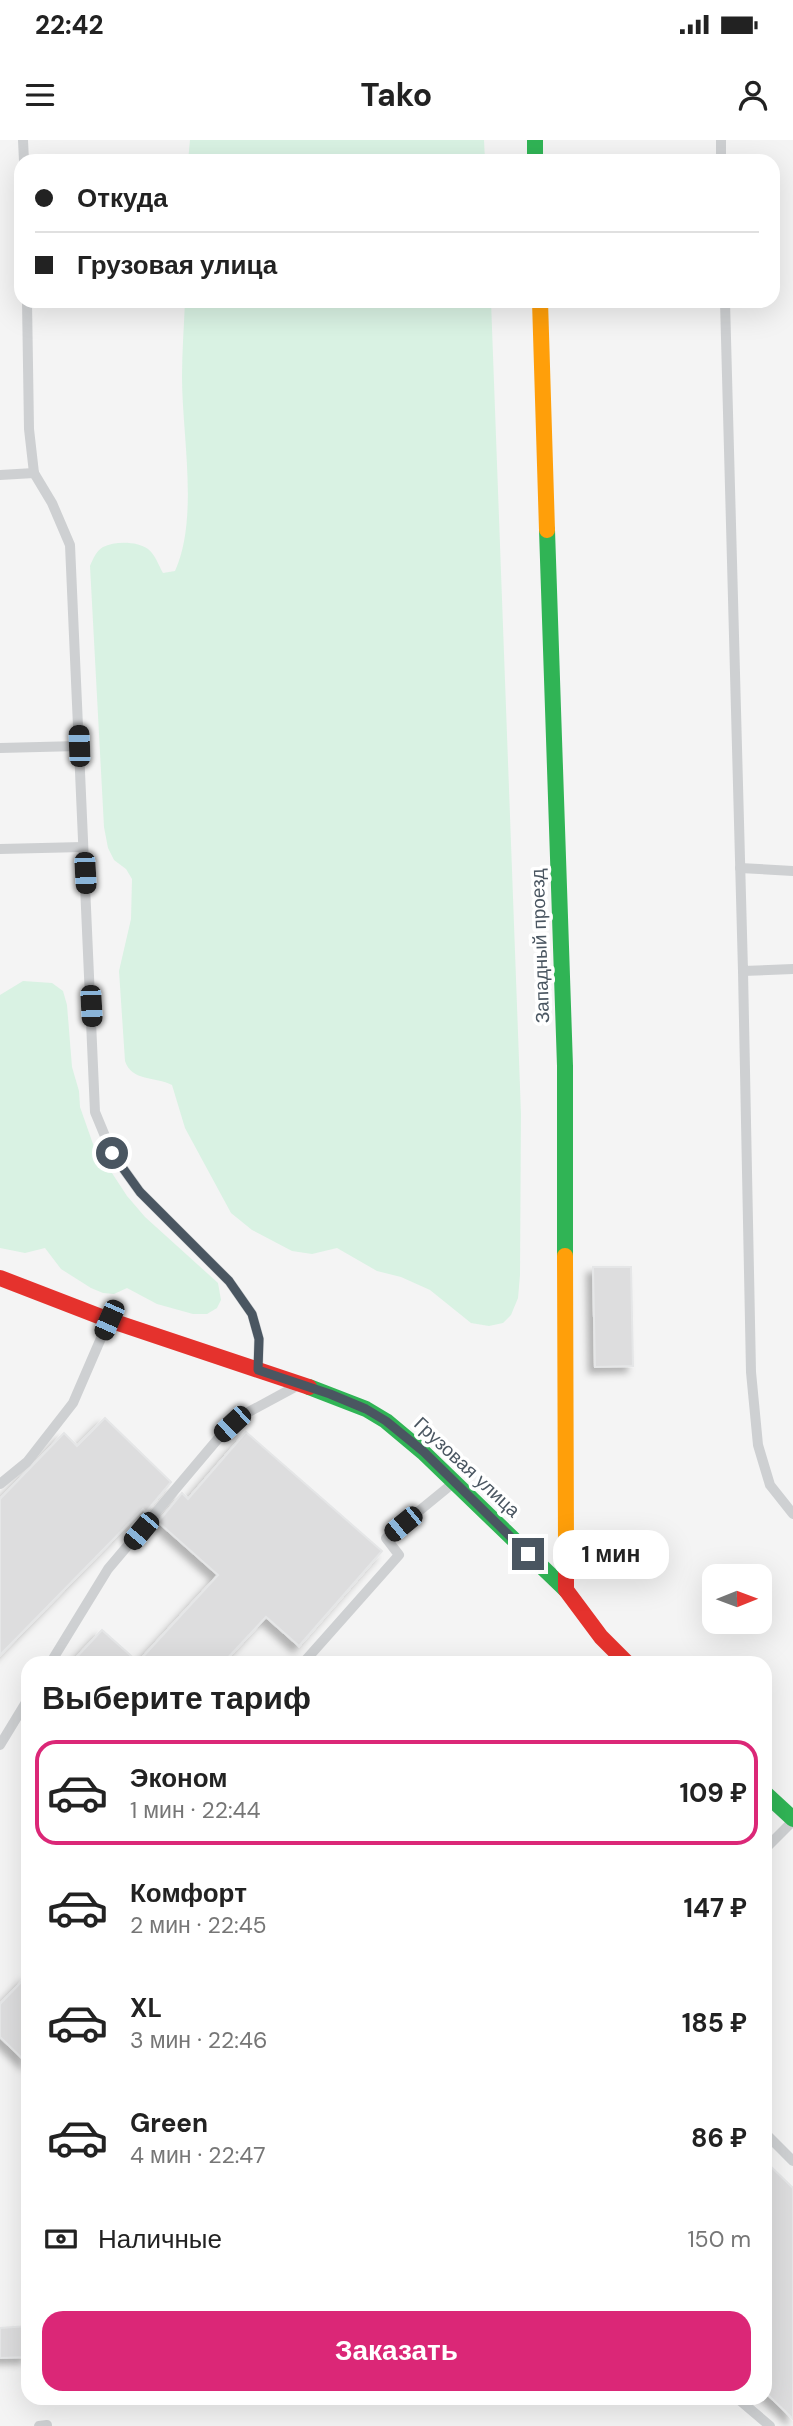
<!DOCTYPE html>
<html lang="ru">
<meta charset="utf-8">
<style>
:root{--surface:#fff;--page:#f6f6f6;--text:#222;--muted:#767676;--line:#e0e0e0;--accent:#db2777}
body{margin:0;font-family:"DM Sans",sans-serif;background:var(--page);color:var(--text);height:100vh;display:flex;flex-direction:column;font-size:26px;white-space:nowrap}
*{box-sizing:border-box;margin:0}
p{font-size:23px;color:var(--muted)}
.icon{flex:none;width:38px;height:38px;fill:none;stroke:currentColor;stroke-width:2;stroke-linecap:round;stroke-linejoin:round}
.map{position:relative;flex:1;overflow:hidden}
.sheet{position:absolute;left:21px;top:1516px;width:751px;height:749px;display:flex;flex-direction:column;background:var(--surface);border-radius:21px;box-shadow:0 7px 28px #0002}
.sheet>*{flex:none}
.guide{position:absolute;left:14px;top:14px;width:766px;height:154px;border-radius:21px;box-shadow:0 7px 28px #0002;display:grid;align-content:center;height:154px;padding:0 21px;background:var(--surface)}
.needle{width:46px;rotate:89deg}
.controls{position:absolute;left:702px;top:1424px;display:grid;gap:14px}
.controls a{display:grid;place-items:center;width:70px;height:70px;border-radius:14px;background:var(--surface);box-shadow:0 7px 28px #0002;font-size:35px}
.end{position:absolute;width:32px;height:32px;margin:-16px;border:9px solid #4a5661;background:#fff;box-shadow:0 0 0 4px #fff}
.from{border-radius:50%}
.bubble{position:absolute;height:49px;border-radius:21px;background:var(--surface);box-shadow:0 7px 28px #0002;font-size:23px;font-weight:700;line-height:49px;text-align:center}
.car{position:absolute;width:21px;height:42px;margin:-21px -10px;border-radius:9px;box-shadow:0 0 5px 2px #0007;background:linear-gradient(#222 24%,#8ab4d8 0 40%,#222 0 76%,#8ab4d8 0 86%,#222 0)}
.guide b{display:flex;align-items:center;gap:24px;height:66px;font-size:26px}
.guide b+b{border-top:2px solid var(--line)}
.guide i{width:18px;height:18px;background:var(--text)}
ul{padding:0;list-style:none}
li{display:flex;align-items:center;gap:21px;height:105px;margin:0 14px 10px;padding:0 7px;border:4px solid transparent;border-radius:21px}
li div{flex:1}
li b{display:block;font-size:26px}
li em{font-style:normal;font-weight:700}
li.on{border-color:var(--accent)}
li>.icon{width:63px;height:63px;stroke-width:1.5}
h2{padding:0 21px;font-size:32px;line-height:84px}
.pay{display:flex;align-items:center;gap:18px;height:77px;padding:0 21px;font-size:26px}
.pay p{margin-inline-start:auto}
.primary-button{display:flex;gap:14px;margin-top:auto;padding:14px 21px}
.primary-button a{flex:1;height:80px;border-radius:21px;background:var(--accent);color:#fff;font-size:28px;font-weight:700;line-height:80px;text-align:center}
.status{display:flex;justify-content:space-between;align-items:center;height:49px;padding:0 35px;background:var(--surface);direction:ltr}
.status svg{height:19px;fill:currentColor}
header{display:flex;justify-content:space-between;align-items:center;height:91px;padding:0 21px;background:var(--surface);font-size:32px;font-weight:700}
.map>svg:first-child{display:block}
.green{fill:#d9f2e3}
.building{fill:#ddddde;stroke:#e5e6e7;stroke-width:2;filter:url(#shadow)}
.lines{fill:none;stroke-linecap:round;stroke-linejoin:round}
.lane{stroke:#ced0d2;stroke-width:10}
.fast{stroke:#30b455;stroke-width:16}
.slow{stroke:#ff9f0a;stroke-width:16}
.jam{stroke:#e5322d;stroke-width:16}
.route{stroke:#4a5661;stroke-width:9}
.labels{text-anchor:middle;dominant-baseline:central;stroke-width:7;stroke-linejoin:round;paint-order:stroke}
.street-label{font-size:19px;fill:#4a5661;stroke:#fff}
</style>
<div class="status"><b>22:42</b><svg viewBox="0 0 49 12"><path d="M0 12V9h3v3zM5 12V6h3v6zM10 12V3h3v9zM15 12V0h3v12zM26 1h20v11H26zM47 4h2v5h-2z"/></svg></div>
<header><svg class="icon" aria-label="menu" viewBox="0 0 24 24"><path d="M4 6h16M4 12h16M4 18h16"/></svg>Tako<svg class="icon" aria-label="person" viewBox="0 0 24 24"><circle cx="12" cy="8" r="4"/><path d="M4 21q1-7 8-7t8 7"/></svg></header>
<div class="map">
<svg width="793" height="2286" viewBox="0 0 793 2286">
<defs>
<filter id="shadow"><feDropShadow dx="-6" dy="6" stdDeviation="3.5" flood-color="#0004"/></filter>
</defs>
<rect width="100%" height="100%" fill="#f4f4f4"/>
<g class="green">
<path d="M190,0H484L485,21H188Z"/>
<path d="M185,161H491L521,974L520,1135L518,1158L511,1175L503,1183L489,1186L471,1183L430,1150L401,1137L377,1131L337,1108L312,1114L292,1111L252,1090L231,1073L185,988L172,945C155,936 132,942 125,921L119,831L131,779L132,739L126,729L114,720L108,708L104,687L90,426C93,419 96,411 103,407C115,401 137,401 148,409C155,414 159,426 163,433L175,431C199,378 182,295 182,237C182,212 184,186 185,161Z"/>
<path d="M23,841L52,843L63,851L67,865L72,927L79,951L80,967L93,1004L127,1056L145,1077L218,1143L221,1160L217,1168L207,1174H193L157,1164L127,1148L114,1154L103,1153L91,1148L61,1129L45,1108L25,1113L0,1108V855Z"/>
</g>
<g class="building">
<path d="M593,1127H631L633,1226L595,1227Z"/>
<path d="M105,1278L171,1342L146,1372L143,1369L0,1515V1359L64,1293L77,1306Z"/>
<path d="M246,1292L382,1411L299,1506L266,1477L224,1522H72L102,1490L138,1522L218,1435L158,1382L182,1353L188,1359Z"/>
<path d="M28,1835V1924L0,1897V1864Z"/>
<path d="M765,2021L793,2048V2279L765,2252Z"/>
<path d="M28,2186V2217L0,2218V2188Z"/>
</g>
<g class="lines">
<g class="lane">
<path d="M23,0L24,21"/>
<path d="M721,0V21"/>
<path d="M27,161L29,289L34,333L52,363L70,405L95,972L112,1013L140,1052L229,1141L252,1174L259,1199L258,1229"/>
<path d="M725,161L743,831L793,829"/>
<path d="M0,335L34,333"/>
<path d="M0,608L79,606"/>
<path d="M0,709L83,707"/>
<path d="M740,728L793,731"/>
<path d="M743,831L751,1232L758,1305L770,1345L793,1374"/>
<path d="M0,1344L27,1322L73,1263L108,1182"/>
<path d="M51,1522L108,1429L222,1294L243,1275L293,1248"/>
<path d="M304,1522L399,1415L386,1398L452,1344"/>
<path d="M0,1605L28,1559"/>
<path d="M765,1709L791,1683"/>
<path d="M765,1993L793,2021"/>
<path d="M737,2258L770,2286"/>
<path d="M39,2286L47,2285"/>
</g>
<g class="fast">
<path d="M535,0V21"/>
<path d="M547,390L565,926V1116"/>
<path d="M309,1247L366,1269L386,1281L423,1312L566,1450"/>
<path d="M765,1653L793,1679"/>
</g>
<g class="slow">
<path d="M540,161L547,390"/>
<path d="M565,1116L566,1407"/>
</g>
<g class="jam">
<path d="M0,1138L109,1180L309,1247"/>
<path d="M566,1407V1450L601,1497L626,1522"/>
</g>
</g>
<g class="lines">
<path class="route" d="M112,1013L140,1052L229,1141L252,1174L259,1199L258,1230L330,1254L366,1269L386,1281L424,1312L528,1414"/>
</g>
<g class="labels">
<g class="street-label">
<text transform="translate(540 806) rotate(-92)">Западный проезд</text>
<text transform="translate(467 1327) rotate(43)">Грузовая улица</text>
</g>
</g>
</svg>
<div class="controls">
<a><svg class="needle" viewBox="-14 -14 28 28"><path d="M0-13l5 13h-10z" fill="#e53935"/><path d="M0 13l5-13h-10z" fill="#767676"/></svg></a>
</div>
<i class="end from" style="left:112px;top:1013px"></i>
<i class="end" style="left:528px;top:1414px"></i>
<div class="bubble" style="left:553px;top:1390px;width:116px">1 мин</div>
<i class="car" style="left:79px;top:606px;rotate:358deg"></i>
<i class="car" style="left:85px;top:733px;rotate:177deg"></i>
<i class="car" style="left:91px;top:866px;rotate:177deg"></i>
<i class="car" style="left:109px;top:1180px;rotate:204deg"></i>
<i class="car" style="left:232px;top:1284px;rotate:227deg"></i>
<i class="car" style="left:403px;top:1384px;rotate:231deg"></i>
<i class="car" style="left:141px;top:1391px;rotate:220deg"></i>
<div class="guide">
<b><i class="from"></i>Откуда</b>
<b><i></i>Грузовая улица</b>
</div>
<section class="sheet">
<h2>Выберите тариф</h2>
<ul>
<li class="on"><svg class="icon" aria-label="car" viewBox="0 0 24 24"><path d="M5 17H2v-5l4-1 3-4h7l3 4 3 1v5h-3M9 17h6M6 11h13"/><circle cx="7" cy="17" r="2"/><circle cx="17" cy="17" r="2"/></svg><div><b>Эконом</b><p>1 мин · 22:44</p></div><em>109 ₽</em></li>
<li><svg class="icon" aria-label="car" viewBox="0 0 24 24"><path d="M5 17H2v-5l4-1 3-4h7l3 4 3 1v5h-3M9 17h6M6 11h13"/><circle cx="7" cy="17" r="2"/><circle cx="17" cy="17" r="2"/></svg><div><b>Комфорт</b><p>2 мин · 22:45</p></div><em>147 ₽</em></li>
<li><svg class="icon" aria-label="car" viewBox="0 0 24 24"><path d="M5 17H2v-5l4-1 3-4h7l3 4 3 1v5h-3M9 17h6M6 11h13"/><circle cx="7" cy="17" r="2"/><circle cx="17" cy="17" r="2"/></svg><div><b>XL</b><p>3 мин · 22:46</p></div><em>185 ₽</em></li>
<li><svg class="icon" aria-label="car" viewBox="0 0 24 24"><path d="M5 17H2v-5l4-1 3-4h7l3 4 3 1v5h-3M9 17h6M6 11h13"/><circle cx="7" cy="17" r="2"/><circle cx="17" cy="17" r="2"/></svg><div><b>Green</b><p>4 мин · 22:47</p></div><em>86 ₽</em></li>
</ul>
<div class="pay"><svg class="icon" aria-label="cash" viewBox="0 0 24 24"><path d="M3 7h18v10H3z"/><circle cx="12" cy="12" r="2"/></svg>Наличные<p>150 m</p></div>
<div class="primary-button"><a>Заказать</a></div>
</section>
</div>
